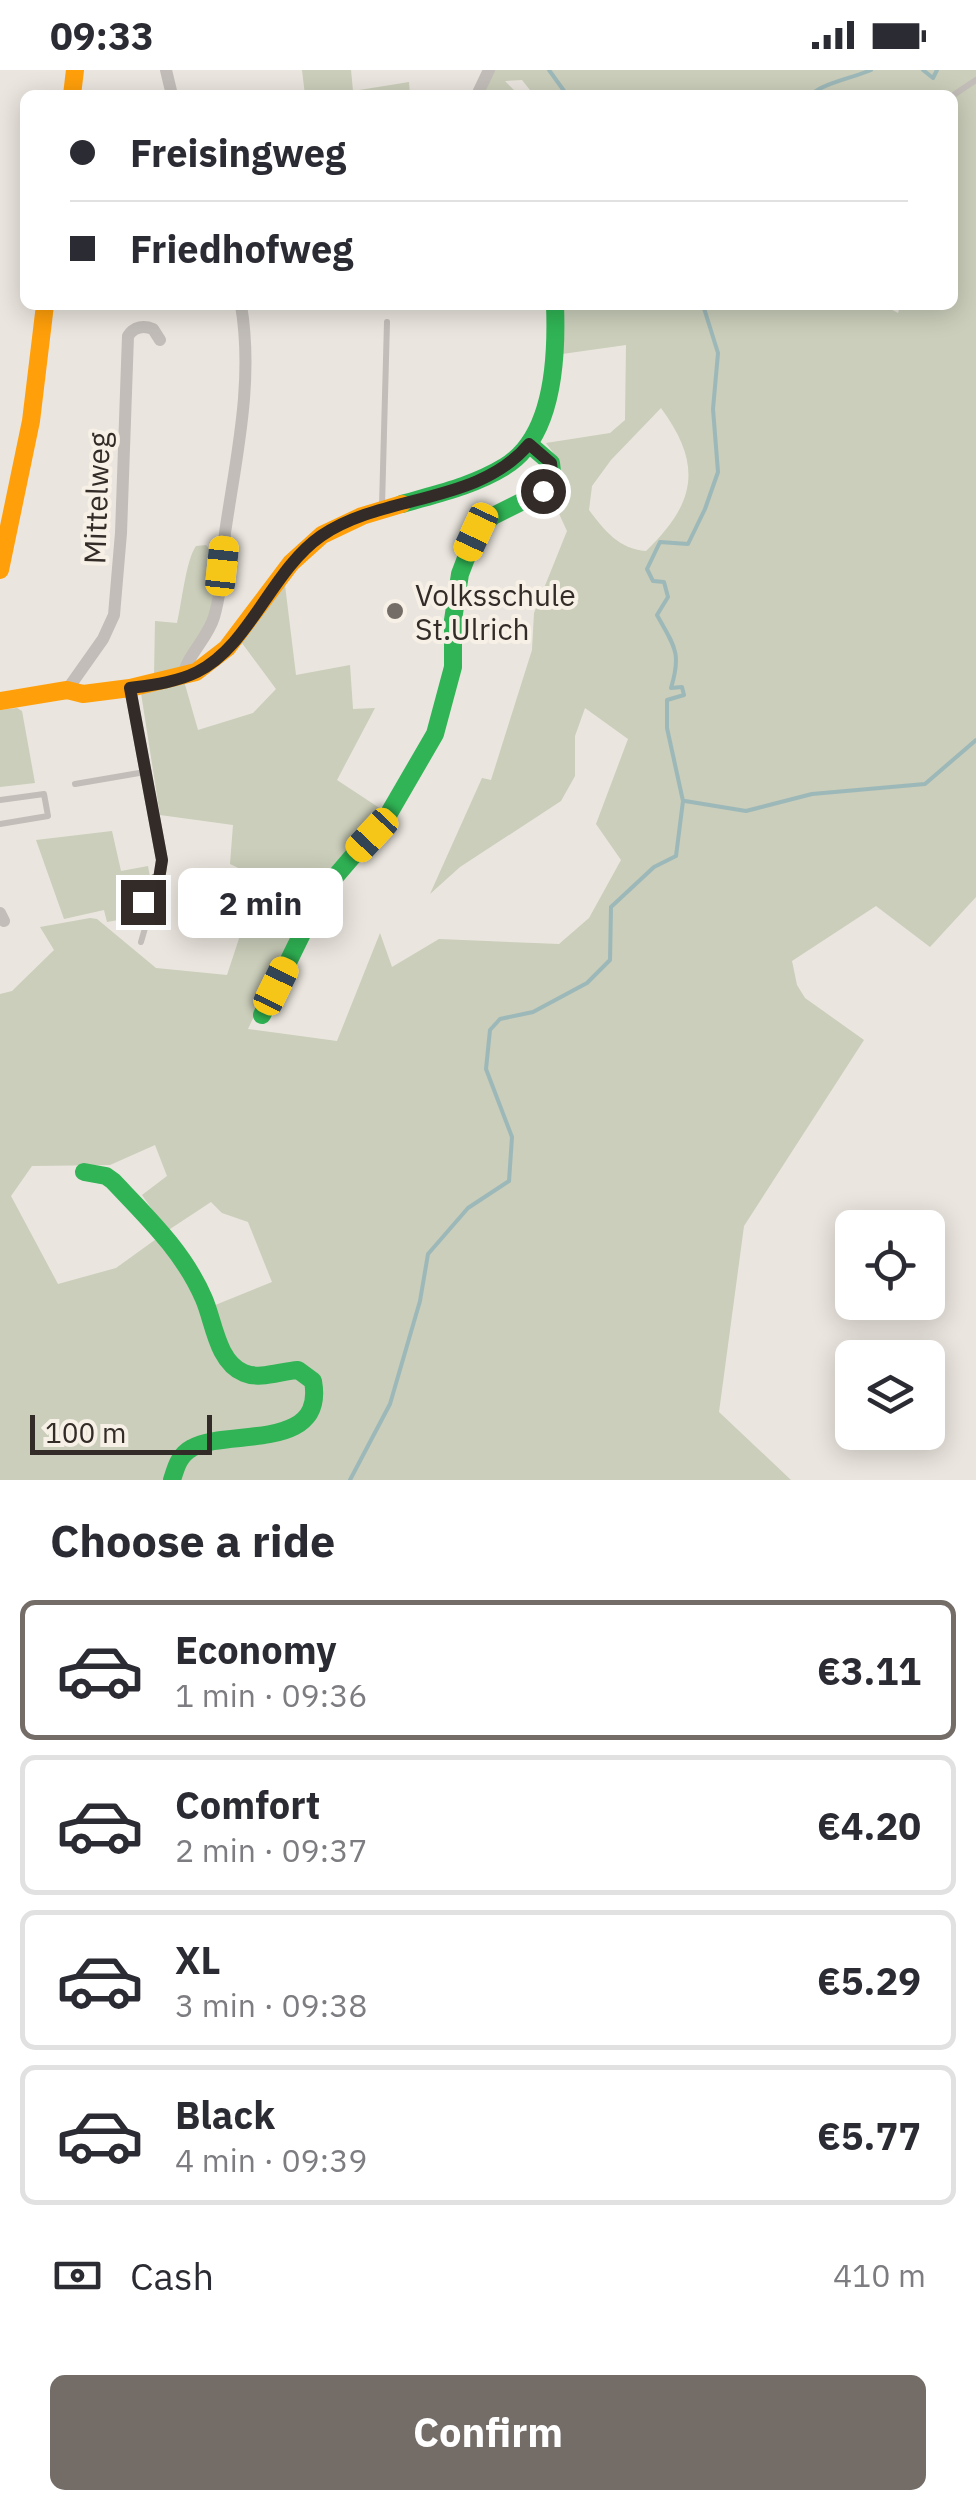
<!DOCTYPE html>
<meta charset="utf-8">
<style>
:root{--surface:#fff;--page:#f2f2f3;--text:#2b2b33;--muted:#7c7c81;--line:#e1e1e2;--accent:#736c67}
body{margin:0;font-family:"IBM Plex Sans",sans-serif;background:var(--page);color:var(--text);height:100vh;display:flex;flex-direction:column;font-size:38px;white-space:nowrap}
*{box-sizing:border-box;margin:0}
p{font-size:32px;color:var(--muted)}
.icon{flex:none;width:55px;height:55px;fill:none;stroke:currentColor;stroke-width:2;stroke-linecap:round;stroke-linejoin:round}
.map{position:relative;height:1410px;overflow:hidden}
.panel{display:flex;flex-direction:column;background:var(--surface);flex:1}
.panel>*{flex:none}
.guide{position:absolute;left:20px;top:20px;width:938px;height:220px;border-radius:15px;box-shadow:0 5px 25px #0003;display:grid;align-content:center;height:220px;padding:0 50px;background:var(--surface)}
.buttons{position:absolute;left:835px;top:1140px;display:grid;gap:20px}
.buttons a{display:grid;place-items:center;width:110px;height:110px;border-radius:15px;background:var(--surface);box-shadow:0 5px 25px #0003;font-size:50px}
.scale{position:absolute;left:30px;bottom:25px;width:182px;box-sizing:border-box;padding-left:10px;border:5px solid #332b27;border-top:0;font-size:28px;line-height:35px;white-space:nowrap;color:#332b27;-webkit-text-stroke:8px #f7f0e6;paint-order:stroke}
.end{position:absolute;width:45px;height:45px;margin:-22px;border:12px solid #332b27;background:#fff;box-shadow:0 0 0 5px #fff}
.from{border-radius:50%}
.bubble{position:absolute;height:70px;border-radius:15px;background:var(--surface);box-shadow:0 5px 25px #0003;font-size:32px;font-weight:700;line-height:70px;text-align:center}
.car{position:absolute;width:30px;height:60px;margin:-30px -15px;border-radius:12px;box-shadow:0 0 8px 2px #0007;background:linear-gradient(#f5c518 24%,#345 0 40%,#f5c518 0 76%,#345 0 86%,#f5c518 0)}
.guide b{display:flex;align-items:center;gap:35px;height:95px;font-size:38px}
.guide b+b{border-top:2px solid var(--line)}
.guide i{width:25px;height:25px;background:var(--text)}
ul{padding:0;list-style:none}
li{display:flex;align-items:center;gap:30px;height:140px;margin:0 20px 15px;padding:0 30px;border:5px solid var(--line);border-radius:15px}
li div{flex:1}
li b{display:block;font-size:38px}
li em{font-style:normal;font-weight:700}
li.active{border-color:var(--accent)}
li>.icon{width:90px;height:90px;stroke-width:1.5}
h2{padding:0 50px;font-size:45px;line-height:120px}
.pay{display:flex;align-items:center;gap:25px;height:110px;padding:0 50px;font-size:38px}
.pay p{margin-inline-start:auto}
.primary-button{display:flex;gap:20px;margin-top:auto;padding:20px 50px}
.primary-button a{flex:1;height:115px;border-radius:15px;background:var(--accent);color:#fff;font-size:40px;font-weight:700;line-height:115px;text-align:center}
.status{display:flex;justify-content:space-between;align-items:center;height:70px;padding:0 50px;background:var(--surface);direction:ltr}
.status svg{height:28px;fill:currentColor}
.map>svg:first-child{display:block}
.green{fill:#caceba;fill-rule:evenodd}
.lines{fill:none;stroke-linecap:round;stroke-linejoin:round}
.stream{stroke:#9db8b9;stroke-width:4}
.lane{stroke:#c2bdb8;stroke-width:6}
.street{stroke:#c2bdb8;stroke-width:12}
.fast{stroke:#30b455;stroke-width:18}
.slow{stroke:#ff9f0a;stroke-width:18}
.route{stroke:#332b27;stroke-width:12}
.poi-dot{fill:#736c67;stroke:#f7f0e6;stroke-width:4}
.labels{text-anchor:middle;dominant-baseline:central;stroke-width:8;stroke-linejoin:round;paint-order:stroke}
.street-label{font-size:30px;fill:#332b27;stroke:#f7f0e6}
.poi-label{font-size:30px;fill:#332b27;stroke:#f7f0e6;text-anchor:start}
</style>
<div class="status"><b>09:33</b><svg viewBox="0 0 49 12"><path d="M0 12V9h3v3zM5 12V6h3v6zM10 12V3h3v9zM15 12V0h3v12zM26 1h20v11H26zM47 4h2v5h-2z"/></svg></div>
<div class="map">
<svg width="976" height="1410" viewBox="0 0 976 1410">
<rect width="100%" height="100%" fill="#eae5de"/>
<g class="green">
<path d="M302,0H351L353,21L409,12L410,25H305Z"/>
<path d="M494,0H976V827L930,877L876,836L792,891L797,915L805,928L864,970L744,1156L719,1342L791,1410H0V924L12,921L54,880L40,857L90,848L97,849L156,898L227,905L259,808L230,794L233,755L160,745L141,623L184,611L198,660L253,643L276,619L239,569L284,507L296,605L350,595L353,639L375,638L337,710L384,741L260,933L248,959L337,971L380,863L392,897L439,869L559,874L589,848L621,790L596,754L628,669L585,638L575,666V706L561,731L460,797L430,824L482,708L491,710L532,580L534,543L567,461L549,422L558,389L546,373L610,363L625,350L626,275L562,284L560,235H883L898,243L901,235H952V25H534L522,10L505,11L519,25H481ZM661,338C703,395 696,433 646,481C619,479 605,461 589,440L592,416L611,390ZM155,1075L167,1106L142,1125L167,1161L211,1132L222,1143L248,1152L272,1212L203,1240L159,1167L116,1198L58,1214L11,1126L32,1096L110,1095Z"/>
<path d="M206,475L216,488C215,522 210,580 177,599C170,603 161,605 154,607L155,551L177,553C182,532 186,490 196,476Z"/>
<path d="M17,638L22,641L35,713L0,717V640Z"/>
<path d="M112,761L121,801L148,796L150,807L135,847L107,852L104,840L64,849L36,770Z"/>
</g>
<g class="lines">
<g class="stream">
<path d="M549,0L567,25"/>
<path d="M923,0L933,8L937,0"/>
<path d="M811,25C823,13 853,8 871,0"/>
<path d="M685,731L746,741L812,724L925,714L976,670"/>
<path d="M350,1410L390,1334L420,1231L428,1184L468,1138L509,1111L512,1067L486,999L490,960L500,949L533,942L587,913L610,890L611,837L654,797L676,786L683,731L667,658V630L684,625L682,617L671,618C682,582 674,576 657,545L668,527L664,512L653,511L647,499L660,472L688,474L705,439L718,402L713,339L718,283L703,235"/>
</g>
<g class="lane">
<path d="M952,26L976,10"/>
<path d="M382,436L387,252"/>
<path d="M75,714L145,702"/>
<path d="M0,730L44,724L48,746L0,754"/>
<path d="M136,851L151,813L157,809"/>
<path d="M141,872L159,810"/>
</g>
<g class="street">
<path d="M166,0L172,25"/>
<path d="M477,25L489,0"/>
<path d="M183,607C185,588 208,568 214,547C222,520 222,491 225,463C236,387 254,312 241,235"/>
<path d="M130,618L162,790L159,809"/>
<path d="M67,620L103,569L114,545L121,463L128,266C134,257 143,255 153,259L160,270"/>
<path d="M0,843L4,851"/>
</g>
<g class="fast">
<path d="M402,434C436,424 473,416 504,397C554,368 557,286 555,235"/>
<path d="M262,945L323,821L388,745L435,664L453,597V550L460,504L476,462L493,446L543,421L553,410L551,393L529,374"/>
<path d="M84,1102L106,1106L113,1111C147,1147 184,1182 204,1229C214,1252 217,1292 244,1303C260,1310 281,1301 298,1300L313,1311C326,1383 227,1358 192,1378C179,1385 176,1397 172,1410"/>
</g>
<g class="slow">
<path d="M72,25L75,0"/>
<path d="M0,500L31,351L45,235"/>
<path d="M0,631L67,620L83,624L130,618L196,602L227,578L291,493L322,465L362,446L402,434"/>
</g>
</g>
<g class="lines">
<path class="route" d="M143,832L152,811L159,809L162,790L130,618C152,615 177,612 197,602C250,576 271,501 321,466C384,423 478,435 529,374L551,393L553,410L543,421"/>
</g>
<circle class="poi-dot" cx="395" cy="541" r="10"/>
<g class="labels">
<g class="street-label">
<text transform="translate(96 428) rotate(-88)">Mittelweg</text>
</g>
<g class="poi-label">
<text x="415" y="524">Volksschule<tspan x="415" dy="34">St.Ulrich</tspan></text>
</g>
</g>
</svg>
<div class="buttons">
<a><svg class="icon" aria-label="locate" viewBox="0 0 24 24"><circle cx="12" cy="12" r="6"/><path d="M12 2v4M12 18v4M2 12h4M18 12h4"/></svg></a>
<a><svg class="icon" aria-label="layers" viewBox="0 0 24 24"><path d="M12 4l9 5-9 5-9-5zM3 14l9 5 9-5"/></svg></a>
</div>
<div class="scale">100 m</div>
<i class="end from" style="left:543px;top:421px"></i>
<i class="end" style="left:143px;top:832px"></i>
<div class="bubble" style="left:178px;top:798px;width:165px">2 min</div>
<i class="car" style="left:476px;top:462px;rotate:205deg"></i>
<i class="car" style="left:222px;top:496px;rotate:6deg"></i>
<i class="car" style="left:372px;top:765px;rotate:223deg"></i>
<i class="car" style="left:276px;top:916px;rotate:26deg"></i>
<div class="guide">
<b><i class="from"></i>Freisingweg</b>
<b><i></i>Friedhofweg</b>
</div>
</div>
<section class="panel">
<h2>Choose a ride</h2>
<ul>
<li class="active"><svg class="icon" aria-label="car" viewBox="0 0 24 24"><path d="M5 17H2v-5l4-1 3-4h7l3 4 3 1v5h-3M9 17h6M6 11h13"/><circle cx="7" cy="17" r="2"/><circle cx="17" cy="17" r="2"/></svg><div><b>Economy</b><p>1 min · 09:36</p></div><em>€3.11</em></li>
<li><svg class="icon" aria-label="car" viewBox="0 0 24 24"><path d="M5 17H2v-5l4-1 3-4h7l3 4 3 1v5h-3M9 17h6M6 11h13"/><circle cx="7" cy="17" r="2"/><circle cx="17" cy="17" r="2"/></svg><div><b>Comfort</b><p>2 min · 09:37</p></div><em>€4.20</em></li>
<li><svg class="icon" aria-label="car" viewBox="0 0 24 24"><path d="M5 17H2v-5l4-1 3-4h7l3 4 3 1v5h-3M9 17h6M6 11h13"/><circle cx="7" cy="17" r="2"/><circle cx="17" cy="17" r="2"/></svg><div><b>XL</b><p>3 min · 09:38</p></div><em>€5.29</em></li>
<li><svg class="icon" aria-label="car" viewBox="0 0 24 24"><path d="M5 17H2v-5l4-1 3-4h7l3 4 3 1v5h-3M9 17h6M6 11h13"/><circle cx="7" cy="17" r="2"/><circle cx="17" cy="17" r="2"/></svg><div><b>Black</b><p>4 min · 09:39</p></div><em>€5.77</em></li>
</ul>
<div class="pay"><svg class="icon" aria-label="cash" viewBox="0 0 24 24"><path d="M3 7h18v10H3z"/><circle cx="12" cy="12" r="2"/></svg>Cash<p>410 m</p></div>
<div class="primary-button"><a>Confirm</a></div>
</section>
